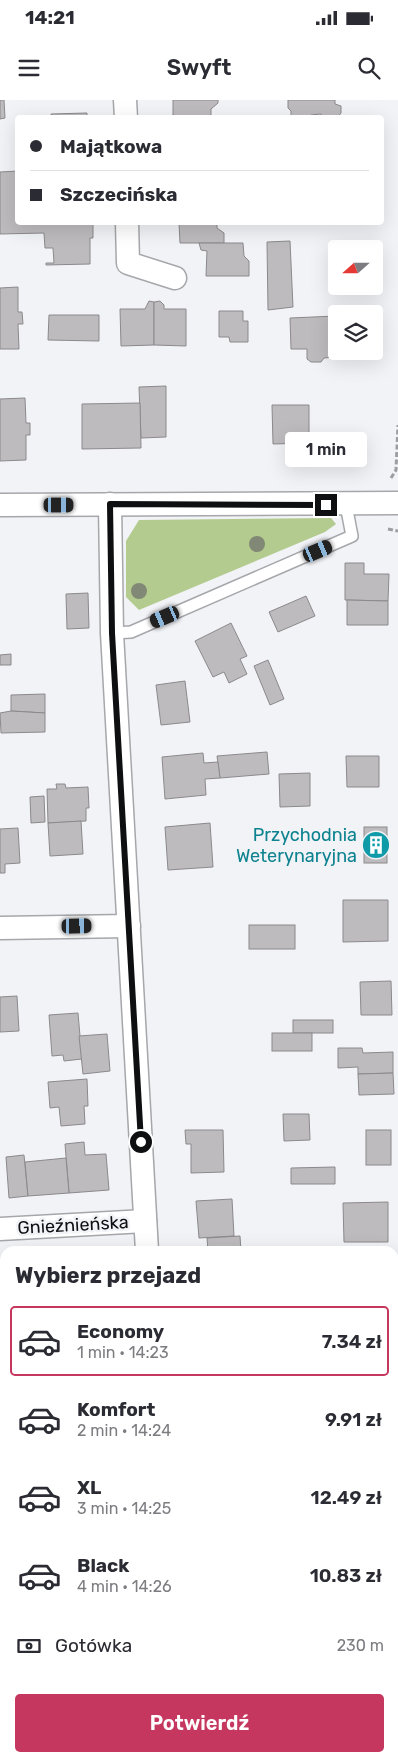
<!DOCTYPE html>
<html lang="pl">
<meta charset="utf-8">
<style>
:root{--surface:#fff;--page:#f2f2f3;--text:#2b2b33;--muted:#7c7c81;--line:#e1e1e2;--accent:#c5375e}
body{margin:0;font-family:Rubik,sans-serif;background:var(--page);color:var(--text);height:100vh;display:flex;flex-direction:column;font-size:19px;white-space:nowrap}
*{box-sizing:border-box;margin:0}
p{font-size:16px;color:var(--muted)}
.icon{flex:none;width:28px;height:28px;fill:none;stroke:currentColor;stroke-width:2;stroke-linecap:round;stroke-linejoin:round}
.map{position:relative;flex:1;overflow:hidden}
.details{position:absolute;left:0px;top:1146px;width:399px;height:516px;display:flex;flex-direction:column;background:var(--surface);border-radius:15px 15px 0 0;box-shadow:0 5px 20px #0002}
.details>*{flex:none}
.guide{position:absolute;left:15px;top:15px;width:369px;height:110px;border-radius:5px;box-shadow:0 5px 20px #0002;display:grid;align-content:center;height:110px;padding:0 15px;background:var(--surface)}
.needle{width:32px;rotate:249deg}
.controls{position:absolute;left:328px;top:140px;display:grid;gap:10px}
.controls a{display:grid;place-items:center;width:55px;height:55px;border-radius:5px;background:var(--surface);box-shadow:0 5px 20px #0002;font-size:25px}
.end{position:absolute;width:22px;height:22px;margin:-11px;border:6px solid #0e0f10;background:#fff;box-shadow:0 0 0 2px #fff}
.from{border-radius:50%}
.bubble{position:absolute;height:35px;border-radius:5px;background:var(--surface);box-shadow:0 5px 20px #0002;font-size:16px;font-weight:600;line-height:35px;text-align:center}
.car{position:absolute;width:15px;height:30px;margin:-15px -8px;border-radius:6px;box-shadow:0 0 4px 1px #0007;background:linear-gradient(#222 24%,#8ab4d8 0 40%,#222 0 76%,#8ab4d8 0 86%,#222 0)}
.guide b{display:flex;align-items:center;gap:18px;height:48px;font-size:19px}
.guide b+b{border-top:1px solid var(--line)}
.guide i{width:12px;height:12px;background:var(--text)}
ul{padding:0;list-style:none}
li{display:flex;align-items:center;gap:15px;height:70px;margin:0 10px 8px;padding:0 5px;border:2px solid transparent;border-radius:5px}
li div{flex:1}
li b{display:block;font-size:19px}
li em{font-style:normal;font-weight:600}
li.active{border-color:var(--accent)}
li>.icon{width:45px;height:45px;stroke-width:1.5}
h2{padding:0 15px;font-size:22px;line-height:60px}
.pay{display:flex;align-items:center;gap:12px;height:55px;padding:0 15px;font-size:19px}
.pay p{margin-inline-start:auto}
.cta{display:flex;gap:10px;margin-top:auto;padding:10px 15px}
.cta a{flex:1;height:58px;border-radius:5px;background:var(--accent);color:#fff;font-size:20px;font-weight:600;line-height:58px;text-align:center}
.status{display:flex;justify-content:space-between;align-items:center;height:35px;padding:0 25px;background:var(--surface);direction:ltr}
.status svg{height:14px;fill:currentColor}
header{display:flex;justify-content:space-between;align-items:center;height:65px;padding:0 15px;background:var(--surface);font-size:22px;font-weight:600}
.map>svg:first-child{display:block}
.green{fill:#b4cb8f}
.building{fill:#bebbbe;stroke:#8c898c}
.lines{fill:none;stroke-linecap:round;stroke-linejoin:round}
.lane-casing{stroke:#a6a7ab;stroke-width:14}
.street-casing{stroke:#a6a7ab;stroke-width:25}
.secondary-casing{stroke:#a6a7ab;stroke-width:30}
.path{stroke:#9c9ea1;stroke-width:3;stroke-dasharray:5 2.5;stroke-linecap:butt}
.lane{stroke:#fff;stroke-width:11}
.street{stroke:#fff;stroke-width:22}
.secondary{stroke:#fff;stroke-width:28}
.tree{fill:#818875}
.route{stroke:#0e0f10;stroke-width:6}
.labels{text-anchor:middle;dominant-baseline:central;stroke-width:5;stroke-linejoin:round;paint-order:stroke}
.culture-label{font-size:18px;fill:#0d838f;stroke:#f1f3f7;text-anchor:end}
.street-label{font-size:18px;fill:#0e0f10;stroke:#f1f3f7}
</style>
<div class="status"><b>14:21</b><svg viewBox="0 0 49 12"><path d="M0 12V9h3v3zM5 12V6h3v6zM10 12V3h3v9zM15 12V0h3v12zM26 1h20v11H26zM47 4h2v5h-2z"/></svg></div>
<header><svg class="icon" aria-label="menu" viewBox="0 0 24 24"><path d="M4 6h16M4 12h16M4 18h16"/></svg>Swyft<svg class="icon" aria-label="search" viewBox="0 0 24 24"><circle cx="10" cy="10" r="6"/><path d="M15 15l6 6"/></svg></header>
<div class="map">
<svg width="398" height="1662" viewBox="0 0 398 1662">
<rect width="100%" height="100%" fill="#f1f3f7"/>
<path class="green" d="M331,418L336,424L325,432L139,510L126,497V441L139,420Z"/>
<g class="building">
<path d="M0,0H4L5,18L0,19Z"/>
<path d="M173,0H218V3L211,9V18H166L173,15Z"/>
<path d="M288,0H335V4L341,6V13L337,18H321V14L311,15L312,18H291V11L288,8Z"/>
<path d="M87,13V18H51V14Z"/>
<path d="M18,71V122H93V138H90V164L46,165V163H54L53,148H45L44,133L0,134V72Z"/>
<path d="M217,122V128L224,133V143H180L179,123L176,122Z"/>
<path d="M290,141L293,207L268,210L267,142Z"/>
<path d="M199,143H243L244,156L249,161V176H206L207,151L201,150Z"/>
<path d="M18,187V212H22L23,224H18L19,249H0V188Z"/>
<path d="M149,201L154,202V245L121,246L120,209H145Z"/>
<path d="M160,201L164,205V209H186V246L154,245V202Z"/>
<path d="M219,211H243V221H248V242H230L229,237H219Z"/>
<path d="M49,215H99V241L48,240Z"/>
<path d="M336,216V233H334L337,257L324,258L321,262H311L307,259V249H291L290,218Z"/>
<path d="M166,286V337L141,338L139,287Z"/>
<path d="M25,298L26,323H30V335H26V360L0,361V299Z"/>
<path d="M140,303L141,348L82,349V304Z"/>
<path d="M272,305H309V343L273,344Z"/>
<path d="M345,463H364V474H389L388,501L345,500Z"/>
<path d="M88,493L89,528L67,529L66,494Z"/>
<path d="M306,496L315,516L278,532L269,512Z"/>
<path d="M347,500L388,501V525H347Z"/>
<path d="M231,523L247,556L240,559L247,574L229,583L224,572L213,577L195,541Z"/>
<path d="M11,554V565H0V555Z"/>
<path d="M268,560L284,599L270,605L254,566Z"/>
<path d="M185,581L190,622L161,625L156,585Z"/>
<path d="M45,594V613L11,611V595Z"/>
<path d="M11,611L45,613V632L1,633L0,613Z"/>
<path d="M267,652L269,674L220,678L217,656Z"/>
<path d="M203,653L204,663L218,662L220,678L205,679L206,695L165,699L162,657Z"/>
<path d="M346,656H379V687H347Z"/>
<path d="M310,673V706L280,707L279,674Z"/>
<path d="M56,684H65L66,688L88,687L89,708H86V721L48,723L47,689H57Z"/>
<path d="M44,696L45,722L31,723L30,697Z"/>
<path d="M81,721L83,754L50,756L48,723Z"/>
<path d="M210,723L213,767L168,770L165,727Z"/>
<rect x="364" y="727" width="23" height="36"/>
<path d="M18,728L20,763L5,764V773H0V729Z"/>
<path d="M343,800H388V841L343,842Z"/>
<rect x="249" y="825" width="46" height="24"/>
<path d="M391,881L392,915H361L360,882Z"/>
<path d="M17,896L19,931L0,932V897Z"/>
<path d="M78,913L82,959L64,961L63,955L52,956L49,915Z"/>
<rect x="293" y="920" width="40" height="13"/>
<rect x="272" y="933" width="40" height="18"/>
<path d="M107,934L110,971L83,974L79,936Z"/>
<path d="M338,948H362L363,953L393,952V973L358,974V967L338,968Z"/>
<path d="M393,973L394,994L359,995L358,974Z"/>
<path d="M87,979L88,1006H84L85,1024L61,1026L59,1007L50,1008L48,982Z"/>
<path d="M283,1014H309L310,1040L284,1041Z"/>
<path d="M185,1030H223L224,1072L191,1073V1044H186Z"/>
<rect x="366" y="1030" width="25" height="35"/>
<path d="M84,1042L85,1055L106,1054L109,1090L69,1093L65,1044Z"/>
<path d="M24,1055L28,1096L9,1098L6,1057Z"/>
<path d="M66,1058L69,1093L28,1096L25,1062Z"/>
<path d="M335,1067V1084H291V1068Z"/>
<path d="M232,1099L234,1136L199,1138L196,1101Z"/>
<path d="M388,1102V1142H344L343,1103Z"/>
<path d="M240,1136L241,1151H208L207,1138Z"/>
<path d="M394,1430H398V1474L394,1475Z"/>
<path d="M398,1524V1569L394,1570V1525Z"/>
<path d="M398,1616V1661L384,1662L383,1658H394V1617Z"/>
<path d="M66,1658H108L109,1662H66Z"/>
<path d="M204,1658H227V1662H205Z"/>
<path d="M274,1658H339L340,1662H274Z"/>
</g>
<g class="lines">
<defs>
<g id="lane">
<path d="M112,533L131,532L352,436L346,405"/>
<path d="M235,1658V1662"/>
</g>
<g id="street">
<path d="M125,0L126,18"/>
<path d="M127,122L128,163L175,178"/>
<path d="M110,404L112,533L147,1151"/>
<path d="M0,405L398,403"/>
<path d="M0,828L129,826"/>
<path d="M0,1129L145,1121"/>
<path d="M14,1662L15,1658"/>
</g>
<g id="secondary">
<path d="M394,1333L398,1330"/>
<path d="M394,1358L398,1356"/>
<path d="M0,1410H5"/>
</g>
</defs>
<use href="#lane" class="lane-casing"/>
<use href="#street" class="street-casing"/>
<use href="#secondary" class="secondary-casing"/>
<g class="path">
<path d="M391,378L396,370L398,325"/>
<path d="M388,429L398,431"/>
<path d="M394,1420L398,1418"/>
<path d="M394,1513L398,1512"/>
</g>
<use href="#lane" class="lane"/>
<use href="#street" class="street"/>
<use href="#secondary" class="secondary"/>
</g>
<g class="tree">
<circle cx="257" cy="444" r="8"/>
<circle cx="139" cy="491" r="8"/>
</g>
<g class="lines">
<path class="route" d="M141,1042L112,533L110,404L326,405"/>
</g>
<defs>
<symbol id="building-disc" viewBox="-11 -11 22 22"><circle r="9.5" fill="#0f9aa8" stroke="#f1f3f7"/><path d="M-4-6H4V6H1V3H-1V6H-4ZM-2.5-4.3h1.7v1.8h-1.7ZM.8-4.3h1.7v1.8H.8ZM-2.5-1h1.7V.8h-1.7ZM.8-1h1.7V.8H.8Z" fill="#fff"/></symbol>
</defs>
<g fill-rule="evenodd">
<use href="#building-disc" x="360" y="729" width="32" height="32"/>
</g>
<g class="labels">
<g class="culture-label">
<text x="357" y="735">Przychodnia<tspan x="357" dy="21">Weterynaryjna</tspan></text>
</g>
<g class="street-label">
<text transform="translate(73 1125) rotate(-3)">Gnieźnieńska</text>
</g>
</g>
</svg>
<div class="controls">
<a><svg class="needle" viewBox="-14 -14 28 28"><path d="M0-13l5 13h-10z" fill="#e53935"/><path d="M0 13l5-13h-10z" fill="#7c7c81"/></svg></a>
<a><svg class="icon" aria-label="layers" viewBox="0 0 24 24"><path d="M12 4l9 5-9 5-9-5zM3 14l9 5 9-5"/></svg></a>
</div>
<i class="end from" style="left:141px;top:1042px"></i>
<i class="end" style="left:326px;top:405px"></i>
<div class="bubble" style="left:285px;top:332px;width:82px">1 min</div>
<i class="car" style="left:59px;top:405px;rotate:90deg"></i>
<i class="car" style="left:318px;top:451px;rotate:67deg"></i>
<i class="car" style="left:165px;top:517px;rotate:247deg"></i>
<i class="car" style="left:77px;top:826px;rotate:89deg"></i>
<div class="guide">
<b><i class="from"></i>Majątkowa</b>
<b><i></i>Szczecińska</b>
</div>
<section class="details">
<h2>Wybierz przejazd</h2>
<ul>
<li class="active"><svg class="icon" aria-label="car" viewBox="0 0 24 24"><path d="M5 17H2v-5l4-1 3-4h7l3 4 3 1v5h-3M9 17h6M6 11h13"/><circle cx="7" cy="17" r="2"/><circle cx="17" cy="17" r="2"/></svg><div><b>Economy</b><p>1 min · 14:23</p></div><em>7.34 zł</em></li>
<li><svg class="icon" aria-label="car" viewBox="0 0 24 24"><path d="M5 17H2v-5l4-1 3-4h7l3 4 3 1v5h-3M9 17h6M6 11h13"/><circle cx="7" cy="17" r="2"/><circle cx="17" cy="17" r="2"/></svg><div><b>Komfort</b><p>2 min · 14:24</p></div><em>9.91 zł</em></li>
<li><svg class="icon" aria-label="car" viewBox="0 0 24 24"><path d="M5 17H2v-5l4-1 3-4h7l3 4 3 1v5h-3M9 17h6M6 11h13"/><circle cx="7" cy="17" r="2"/><circle cx="17" cy="17" r="2"/></svg><div><b>XL</b><p>3 min · 14:25</p></div><em>12.49 zł</em></li>
<li><svg class="icon" aria-label="car" viewBox="0 0 24 24"><path d="M5 17H2v-5l4-1 3-4h7l3 4 3 1v5h-3M9 17h6M6 11h13"/><circle cx="7" cy="17" r="2"/><circle cx="17" cy="17" r="2"/></svg><div><b>Black</b><p>4 min · 14:26</p></div><em>10.83 zł</em></li>
</ul>
<div class="pay"><svg class="icon" aria-label="cash" viewBox="0 0 24 24"><path d="M3 7h18v10H3z"/><circle cx="12" cy="12" r="2"/></svg>Gotówka<p>230 m</p></div>
<div class="cta"><a>Potwierdź</a></div>
</section>
</div>
